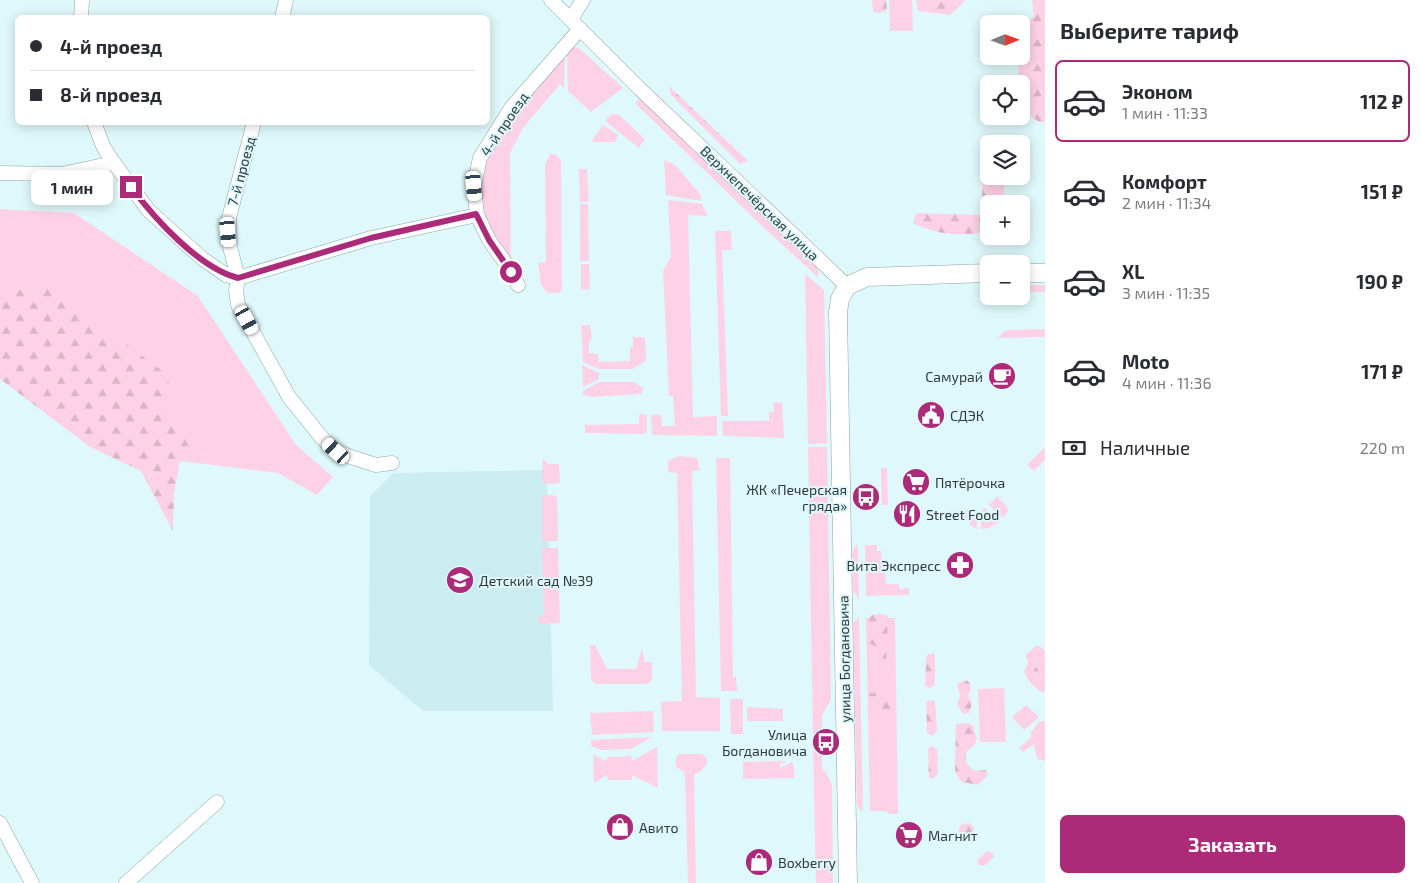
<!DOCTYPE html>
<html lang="ru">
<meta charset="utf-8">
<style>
:root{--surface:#fff;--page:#f7f7f7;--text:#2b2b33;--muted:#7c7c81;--line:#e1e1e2;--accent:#ac2b78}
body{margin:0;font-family:"Exo 2",sans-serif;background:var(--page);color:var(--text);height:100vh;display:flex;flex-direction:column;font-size:19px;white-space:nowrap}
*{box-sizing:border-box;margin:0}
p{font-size:16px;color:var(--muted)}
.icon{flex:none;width:28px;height:28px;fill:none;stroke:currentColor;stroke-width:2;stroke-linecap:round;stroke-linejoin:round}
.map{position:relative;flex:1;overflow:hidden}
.drawer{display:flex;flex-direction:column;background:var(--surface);width:375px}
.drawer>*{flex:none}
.banner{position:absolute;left:15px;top:15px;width:475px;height:110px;border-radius:8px;box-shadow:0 2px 12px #0003;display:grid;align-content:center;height:110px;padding:0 15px;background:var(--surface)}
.needle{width:32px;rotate:89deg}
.buttons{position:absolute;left:980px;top:15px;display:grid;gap:10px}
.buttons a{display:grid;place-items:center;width:50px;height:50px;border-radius:8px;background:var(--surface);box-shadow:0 2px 12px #0003;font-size:25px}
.end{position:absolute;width:22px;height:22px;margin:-11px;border:6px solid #ac2b78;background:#fff;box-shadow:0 0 0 2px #fff}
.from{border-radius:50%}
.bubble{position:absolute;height:35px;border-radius:8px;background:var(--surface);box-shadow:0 2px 12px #0003;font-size:16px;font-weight:700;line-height:35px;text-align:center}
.car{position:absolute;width:15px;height:30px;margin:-15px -8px;border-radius:6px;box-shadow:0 0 4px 1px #0007;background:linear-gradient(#fff 24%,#345 0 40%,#fff 0 76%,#345 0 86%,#fff 0)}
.banner b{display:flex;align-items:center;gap:18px;height:48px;font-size:19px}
.banner b+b{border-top:1px solid var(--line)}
.banner i{width:12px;height:12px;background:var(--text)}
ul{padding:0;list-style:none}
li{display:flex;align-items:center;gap:15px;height:82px;margin:0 10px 8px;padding:0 5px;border:2px solid transparent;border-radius:8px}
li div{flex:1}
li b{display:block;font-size:19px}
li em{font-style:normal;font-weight:700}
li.selected{border-color:var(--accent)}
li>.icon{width:45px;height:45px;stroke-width:1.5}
h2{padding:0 15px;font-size:22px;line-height:60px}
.pay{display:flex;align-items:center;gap:12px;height:55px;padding:0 15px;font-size:19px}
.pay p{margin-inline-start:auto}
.button{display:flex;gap:10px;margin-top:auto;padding:10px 15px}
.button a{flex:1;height:58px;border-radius:8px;background:var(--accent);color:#fff;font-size:20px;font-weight:700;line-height:58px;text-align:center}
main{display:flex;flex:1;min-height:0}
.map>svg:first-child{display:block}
.built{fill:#cbedf1}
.green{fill:#fdd2e6}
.forest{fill:url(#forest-firs)}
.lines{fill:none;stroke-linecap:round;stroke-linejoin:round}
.minor-casing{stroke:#8da4a7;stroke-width:15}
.tertiary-casing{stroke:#8da4a7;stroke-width:19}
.minor{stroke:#fff;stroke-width:14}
.tertiary{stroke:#fff;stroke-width:18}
.route{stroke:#ac2b78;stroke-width:6}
.labels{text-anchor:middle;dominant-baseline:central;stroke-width:4;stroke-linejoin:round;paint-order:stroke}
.street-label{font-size:14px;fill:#303a3b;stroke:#dff8fb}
.poi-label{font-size:14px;fill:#303a3b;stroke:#dff8fb;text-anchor:start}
</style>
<main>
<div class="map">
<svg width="1045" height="883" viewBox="0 0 1045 883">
<defs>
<pattern id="forest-firs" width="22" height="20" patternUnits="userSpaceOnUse" patternTransform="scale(1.25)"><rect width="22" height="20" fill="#fdd2e6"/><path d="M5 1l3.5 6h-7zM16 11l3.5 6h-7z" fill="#d9b5c6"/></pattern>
</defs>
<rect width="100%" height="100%" fill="#dff8fb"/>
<path class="built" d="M547,470L553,711H423L369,665L370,496L394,473Z"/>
<g class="green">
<path d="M889,0H912L913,31H890Z"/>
<path d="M571,47L579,48L623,88L591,112L568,91L567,55Z"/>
<path d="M565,55L564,88L560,84L523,128L510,153L511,272L478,218L480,158L511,108Z"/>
<path d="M639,99L645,101L817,261L819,278L764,228L635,103Z"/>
<path d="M618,114L645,139L639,148L605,121L610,115Z"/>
<path d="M603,125L618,135L615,142H594L592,140Z"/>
<path d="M550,154H555L561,160L562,289L559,293H548L541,285L538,263L546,262L545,165Z"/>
<path d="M664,160L675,165L701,195V201L666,195Z"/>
<path d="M579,169H587L589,202H580Z"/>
<path d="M668,200L702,204L708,216L688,215L693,417L717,416V436L652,435L651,415H661L662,426H675L673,396H669L663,271L671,256Z"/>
<path d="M580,204H588L589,261H580Z"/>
<path d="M0,209L74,213L198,296L296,445L333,477L317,495L278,473L115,453L0,370Z"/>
<path d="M715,231H731L732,250H722L728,416H721Z"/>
<path d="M581,264H589L590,289L581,290Z"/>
<path d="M805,274L824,290L827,443L808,444Z"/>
<path d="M1021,285H1045V295V292H1021Z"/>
<path d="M581,325H590L592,339L589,340V353L598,354L599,362L630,361V348L633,347V337H645L646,361L632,369H599L583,362Z"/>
<path d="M1045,329V337L998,338L1004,331L1009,330Z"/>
<path d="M582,365L599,373V379L583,387Z"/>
<path d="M599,382H634L644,389L641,394L590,397L583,395V391Z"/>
<path d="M782,402L784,438L723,436L722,421H769V412H774L773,403Z"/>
<path d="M639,414L647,415V432L644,434L585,433V425L639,424Z"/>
<path d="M808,447H827L831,700L822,715V740H813Z"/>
<path d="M1045,447V460L1034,471L1027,465Z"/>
<path d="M679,456L697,458L700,470L692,471L696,697L720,698V731H662L661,702L682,701L677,473L668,472V461Z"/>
<path d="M543,458L548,464H559L560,482L555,484L544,483L542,480Z"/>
<path d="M716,458H730L733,677H736L737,691H721Z"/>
<path d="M881,468H887L888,505H882Z"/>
<path d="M545,495H553L557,497L558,541H544L542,539V497Z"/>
<path d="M997,496L1007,507L1008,511L1003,518L989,505Z"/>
<path d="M985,508L1000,522L989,528L981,529V512Z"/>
<path d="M971,510L977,512V529L970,525L968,520L934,521V512Z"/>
<path d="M858,544L859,599L853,591L852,554L854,548Z"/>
<path d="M865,545H877V551H881L882,568L885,569L886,584H899V589L909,588V595L866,596Z"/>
<path d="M542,548H558L560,623L539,624V616H544Z"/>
<path d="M859,616L863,811L859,809L857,803L853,624Z"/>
<path d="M866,618H895L898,814H888L887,811H870Z"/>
<path d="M590,645H595L607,669H636L642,649L645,662H652V680L647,684H596L591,680Z"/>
<path d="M1038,659L1045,660V679L1036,667Z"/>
<path d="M1004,688L1006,742H980L978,689Z"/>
<path d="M730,699H743V734H731Z"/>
<path d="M1026,705L1039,717L1024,730L1012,717Z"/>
<path d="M747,707L783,709V721H747Z"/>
<path d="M653,711L654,732L592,735L590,713Z"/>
<path d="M1040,721H1045V761L1037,759L1034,744L1023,752L1019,748L1031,738V732Z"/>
<path d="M652,737L631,749L601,750L591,746V740Z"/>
<path d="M822,745V767L832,784L833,883H816L813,746Z"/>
<path d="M657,747L658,788L632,775V780H608L607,775L594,783L593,755L607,761V757L631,756L632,761Z"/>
<path d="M679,754H701L707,758V764L700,772L694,774L696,883H688L685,779L684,772L676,767V757Z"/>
<path d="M787,761L780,764V768L792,762L794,766V778L743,779V762Z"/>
</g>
<g class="forest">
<path d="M872,0H886L887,10L880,13L873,12Z"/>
<path d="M916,0H964V2L950,15L918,11Z"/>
<path d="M1032,0H1045V122H1039L1021,110V84H1019L1018,56H1021V31L1034,16Z"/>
<path d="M669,86L748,161L740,164L671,95Z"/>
<path d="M989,175L1004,176V204H989V232C958,236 941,236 913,223L916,213L981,215L983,177Z"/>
<path d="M47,285L169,376L167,407L189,446L182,449L174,493L173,531L141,471L90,447L0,379V294Z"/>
<path d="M883,614L888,617L886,666L883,671L878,669L879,648L869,643L868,620L872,615Z"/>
<path d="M1036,646L1041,647L1045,651V660L1038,659L1036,667L1045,679V691L1041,692L1031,684L1024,672L1028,662L1026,655Z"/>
<path d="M935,653V684L931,688L925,686L926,658L928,654Z"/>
<path d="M966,680L970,683L971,690L968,695L972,703L969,713L963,714L957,704L960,696L957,684Z"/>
<path d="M891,692L892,724L888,727L880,722L876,710L869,703V693Z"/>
<path d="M931,700L935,701L937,731L932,736L927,733L926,702Z"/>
<path d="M969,723L974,726V731L977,738L975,744L966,752V763L974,771L986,770L988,775L978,785L962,782L955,772L956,724Z"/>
<path d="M933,746L937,750L938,774L934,778L929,779L928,748Z"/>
<path d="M970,823L974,828L971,835L963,842L958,837L960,825Z"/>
<path d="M987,851L991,852L994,856L986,865H978V859Z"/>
</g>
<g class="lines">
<defs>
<g id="minor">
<path d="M551,0L640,89L847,286"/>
<path d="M81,18L82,0"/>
<path d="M282,18L286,0"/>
<path d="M571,19L583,0"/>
<path d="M94,122L103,146L111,159L149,211L203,259L226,275L238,278"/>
<path d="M254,122L229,218L230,247L238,278L236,290L238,305L289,397L322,438L336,451L351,457L376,465L392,463"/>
<path d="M0,173L62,174L113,163"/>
<path d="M238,278L371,238L477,215"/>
<path d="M518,285L509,268L489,240L477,215L474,186L480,158L511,108L580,29"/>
<path d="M0,823L32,883"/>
<path d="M126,883L217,802"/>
</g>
<g id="tertiary">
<path d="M1021,273H1045"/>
<path d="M848,883L838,312L840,299L847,286L867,277L989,273"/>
</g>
</defs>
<use href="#minor" class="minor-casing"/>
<use href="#tertiary" class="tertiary-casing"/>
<use href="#minor" class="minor"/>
<use href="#tertiary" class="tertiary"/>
</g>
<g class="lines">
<path class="route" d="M131,187C155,219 199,268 238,278L371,238L476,214L489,240L511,272"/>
</g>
<defs>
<symbol id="cafe-disc" viewBox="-11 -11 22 22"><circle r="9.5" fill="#ac2b78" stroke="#dff8fb"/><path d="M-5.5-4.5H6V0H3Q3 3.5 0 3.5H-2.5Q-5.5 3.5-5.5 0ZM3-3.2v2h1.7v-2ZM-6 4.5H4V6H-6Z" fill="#fff"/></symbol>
<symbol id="civic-disc" viewBox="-11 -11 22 22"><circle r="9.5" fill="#ac2b78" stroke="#dff8fb"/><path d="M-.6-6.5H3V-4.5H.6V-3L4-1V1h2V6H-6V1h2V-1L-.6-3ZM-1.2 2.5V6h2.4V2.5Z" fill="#fff"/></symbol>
<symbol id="supermarket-disc" viewBox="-11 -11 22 22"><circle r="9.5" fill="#ac2b78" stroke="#dff8fb"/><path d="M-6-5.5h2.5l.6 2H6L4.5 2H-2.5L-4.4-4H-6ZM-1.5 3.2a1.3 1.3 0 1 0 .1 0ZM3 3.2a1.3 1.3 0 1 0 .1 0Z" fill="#fff"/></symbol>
<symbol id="bus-disc" viewBox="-11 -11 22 22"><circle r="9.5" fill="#ac2b78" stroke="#dff8fb"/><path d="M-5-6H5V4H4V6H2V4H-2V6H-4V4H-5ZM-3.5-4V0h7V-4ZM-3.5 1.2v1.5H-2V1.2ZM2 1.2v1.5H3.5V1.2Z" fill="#fff"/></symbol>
<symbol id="restaurant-disc" viewBox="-11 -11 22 22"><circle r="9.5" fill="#ac2b78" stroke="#dff8fb"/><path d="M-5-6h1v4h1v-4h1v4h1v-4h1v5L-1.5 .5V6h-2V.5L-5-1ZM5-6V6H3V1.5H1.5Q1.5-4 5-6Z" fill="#fff"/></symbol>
<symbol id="pharmacy-disc" viewBox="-11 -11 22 22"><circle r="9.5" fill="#ac2b78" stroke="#dff8fb"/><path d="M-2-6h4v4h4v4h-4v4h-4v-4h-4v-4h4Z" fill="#fff"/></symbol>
<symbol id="school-disc" viewBox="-11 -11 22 22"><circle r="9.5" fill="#ac2b78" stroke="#dff8fb"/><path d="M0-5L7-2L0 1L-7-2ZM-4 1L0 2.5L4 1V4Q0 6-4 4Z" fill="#fff"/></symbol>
<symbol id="shop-disc" viewBox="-11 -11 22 22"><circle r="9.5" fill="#ac2b78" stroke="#dff8fb"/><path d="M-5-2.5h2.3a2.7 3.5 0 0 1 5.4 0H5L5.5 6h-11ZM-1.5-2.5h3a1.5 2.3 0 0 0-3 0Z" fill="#fff"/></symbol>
</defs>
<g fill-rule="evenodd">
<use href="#cafe-disc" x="986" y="360" width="32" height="32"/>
<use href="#civic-disc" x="915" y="399" width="32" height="32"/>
<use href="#supermarket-disc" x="900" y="466" width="32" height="32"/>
<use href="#bus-disc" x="850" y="481" width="32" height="32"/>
<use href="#restaurant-disc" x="891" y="498" width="32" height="32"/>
<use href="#pharmacy-disc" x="944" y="549" width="32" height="32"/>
<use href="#school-disc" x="444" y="564" width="32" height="32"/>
<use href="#bus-disc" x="810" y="726" width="32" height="32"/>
<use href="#shop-disc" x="604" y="811" width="32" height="32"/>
<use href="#supermarket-disc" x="893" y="819" width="32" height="32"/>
<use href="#shop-disc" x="743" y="846" width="32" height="32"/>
</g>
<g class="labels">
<g class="street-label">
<text transform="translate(504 124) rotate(-56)">4-й проезд</text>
<text transform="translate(241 171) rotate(-75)">7-й проезд</text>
<text transform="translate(760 203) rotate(44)">Верхнепечёрская улица</text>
<text transform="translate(844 659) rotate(-91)">улица Богдановича</text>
</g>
<g class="poi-label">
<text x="983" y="376" text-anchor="end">Самурай</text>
<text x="950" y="415">СДЭК</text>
<text x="935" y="482">Пятёрочка</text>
<text x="847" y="489" text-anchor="end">ЖК «Печерская<tspan x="847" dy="16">гряда»</tspan></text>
<text x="926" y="514">Street Food</text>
<text x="941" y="565" text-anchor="end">Вита Экспресс</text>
<text x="479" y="580">Детский сад №39</text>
<text x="807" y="734" text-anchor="end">Улица<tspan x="807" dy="16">Богдановича</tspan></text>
<text x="639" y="827">Авито</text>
<text x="928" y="835">Магнит</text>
<text x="778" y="862">Boxberry</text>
</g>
</g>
</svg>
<div class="buttons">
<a><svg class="needle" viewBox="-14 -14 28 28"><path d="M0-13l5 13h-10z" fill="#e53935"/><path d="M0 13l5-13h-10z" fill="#7c7c81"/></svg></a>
<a><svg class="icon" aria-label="locate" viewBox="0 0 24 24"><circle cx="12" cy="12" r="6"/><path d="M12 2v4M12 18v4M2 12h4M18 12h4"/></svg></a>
<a><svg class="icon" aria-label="layers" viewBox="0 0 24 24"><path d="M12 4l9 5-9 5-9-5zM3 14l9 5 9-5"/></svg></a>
<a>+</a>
<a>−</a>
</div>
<i class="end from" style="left:511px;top:272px"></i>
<i class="end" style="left:131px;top:187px"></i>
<div class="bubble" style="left:31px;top:170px;width:82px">1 мин</div>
<i class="car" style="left:474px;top:186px;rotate:175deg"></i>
<i class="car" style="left:228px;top:232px;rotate:175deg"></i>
<i class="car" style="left:247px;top:320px;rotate:151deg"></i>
<i class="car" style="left:336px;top:451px;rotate:312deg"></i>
<div class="banner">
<b><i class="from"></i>4-й проезд</b>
<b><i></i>8-й проезд</b>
</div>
</div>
<section class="drawer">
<h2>Выберите тариф</h2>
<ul>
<li class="selected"><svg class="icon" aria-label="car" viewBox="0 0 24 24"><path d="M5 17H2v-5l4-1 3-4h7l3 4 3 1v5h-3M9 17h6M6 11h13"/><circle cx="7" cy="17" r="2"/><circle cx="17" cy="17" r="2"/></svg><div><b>Эконом</b><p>1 мин · 11:33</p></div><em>112 ₽</em></li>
<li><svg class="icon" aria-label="car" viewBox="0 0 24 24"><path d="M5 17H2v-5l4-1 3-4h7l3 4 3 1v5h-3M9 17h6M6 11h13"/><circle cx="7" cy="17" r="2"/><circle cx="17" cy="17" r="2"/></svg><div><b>Комфорт</b><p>2 мин · 11:34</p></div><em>151 ₽</em></li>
<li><svg class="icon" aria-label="car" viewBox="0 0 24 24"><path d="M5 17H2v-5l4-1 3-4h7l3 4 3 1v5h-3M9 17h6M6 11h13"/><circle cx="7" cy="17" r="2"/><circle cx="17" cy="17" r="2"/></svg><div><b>XL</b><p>3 мин · 11:35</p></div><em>190 ₽</em></li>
<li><svg class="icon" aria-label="car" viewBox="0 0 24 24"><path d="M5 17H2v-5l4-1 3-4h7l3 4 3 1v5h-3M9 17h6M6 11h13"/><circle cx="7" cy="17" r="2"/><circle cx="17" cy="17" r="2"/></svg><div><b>Moto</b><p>4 мин · 11:36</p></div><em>171 ₽</em></li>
</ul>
<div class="pay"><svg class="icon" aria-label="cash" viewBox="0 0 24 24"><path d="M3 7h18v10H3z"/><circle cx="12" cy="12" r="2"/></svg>Наличные<p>220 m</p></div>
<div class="button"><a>Заказать</a></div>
</section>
</main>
